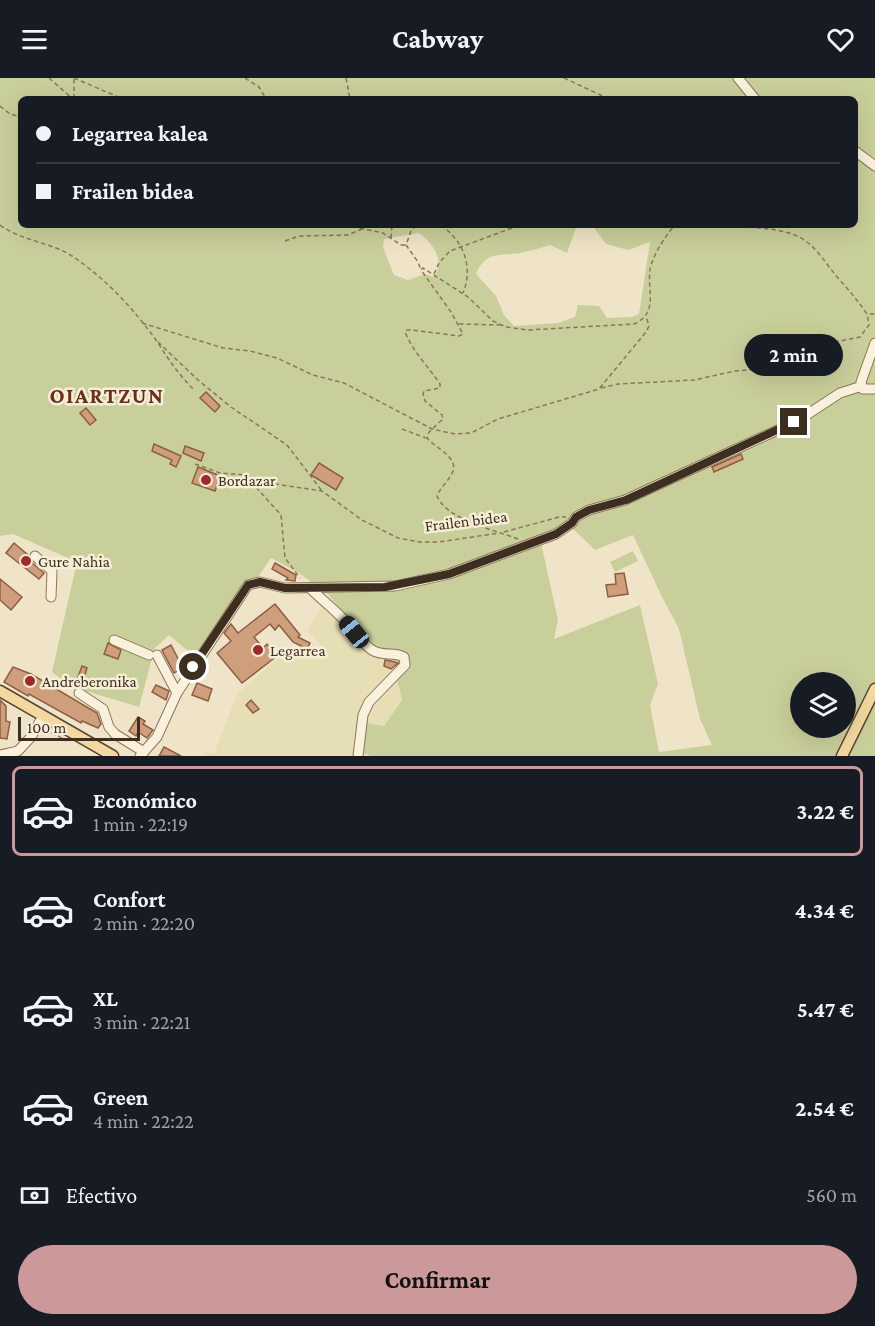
<!DOCTYPE html>
<html lang="es">
<meta charset="utf-8">
<style>
:root{--surface:#171b24;--page:#20242c;--text:#f1f3f6;--muted:#9ea1a6;--line:#363941;--accent:#cc999b}
body{margin:0;font-family:"Crimson Pro",serif;background:var(--page);color:var(--text);height:100vh;display:flex;flex-direction:column;font-size:22px;white-space:nowrap}
*{box-sizing:border-box;margin:0}
p{font-size:20px;color:var(--muted)}
.icon{flex:none;width:33px;height:33px;fill:none;stroke:currentColor;stroke-width:2;stroke-linecap:round;stroke-linejoin:round}
.map{position:relative;height:678px;overflow:hidden}
.drawer{display:flex;flex-direction:column;background:var(--surface);flex:1}
.drawer>*{flex:none}
.top-card{position:absolute;left:18px;top:18px;width:840px;height:132px;border-radius:9px;box-shadow:0 6px 24px #0002;display:grid;align-content:center;height:132px;padding:0 18px;background:var(--surface)}
.tools{position:absolute;left:790px;top:594px;display:grid;gap:12px}
.tools a{display:grid;place-items:center;width:66px;height:66px;border-radius:50%;background:var(--surface);box-shadow:0 6px 24px #0002;font-size:30px}
.scale{position:absolute;left:18px;bottom:15px;width:122px;box-sizing:border-box;padding-left:6px;border:3px solid #3d2e20;border-top:0;font-size:16px;line-height:21px;white-space:nowrap;color:#3d2e20;-webkit-text-stroke:4px #f7eed8;paint-order:stroke}
.end{position:absolute;width:27px;height:27px;margin:-14px;border:8px solid #3d2e20;background:#fff;box-shadow:0 0 0 3px #fff}
.from{border-radius:50%}
.bubble{position:absolute;height:42px;border-radius:21px;background:var(--surface);box-shadow:0 6px 24px #0002;font-size:20px;font-weight:700;line-height:42px;text-align:center}
.car{position:absolute;width:18px;height:36px;margin:-18px -9px;border-radius:8px;box-shadow:0 0 4px 2px #0007;background:linear-gradient(#222 24%,#8ab4d8 0 40%,#222 0 76%,#8ab4d8 0 86%,#222 0)}
.top-card b{display:flex;align-items:center;gap:21px;height:57px;font-size:22px}
.top-card b+b{border-top:2px solid var(--line)}
.top-card i{width:15px;height:15px;background:var(--text)}
ul{padding:10px 0 0;list-style:none}
li{display:flex;align-items:center;gap:18px;height:90px;margin:0 12px 9px;padding:0 6px;border:3px solid transparent;border-radius:9px}
li div{flex:1}
li b{display:block;font-size:22px}
li em{font-style:normal;font-weight:700}
li.on{border-color:var(--accent)}
li>.icon{width:54px;height:54px;stroke-width:1.5}
.pay{display:flex;align-items:center;gap:15px;height:66px;padding:0 18px;font-size:22px}
.pay p{margin-inline-start:auto}
.cta{display:flex;gap:12px;margin-top:auto;padding:12px 18px}
.cta a{flex:1;height:69px;border-radius:36px;background:var(--accent);color:#111;font-size:24px;font-weight:700;line-height:69px;text-align:center}
header{display:flex;justify-content:space-between;align-items:center;height:78px;padding:0 18px;background:var(--surface);font-size:27px;font-weight:700}
.map>svg:first-child{display:block}
.farmland{fill:#e6deb5}
.green{fill:#c9cf9b;fill-rule:evenodd}
.building{fill:#cf9f7d;stroke:#8d5f41;stroke-width:1.5}
.lines{fill:none;stroke-linecap:round;stroke-linejoin:round}
.minor-casing{stroke:#8d765c;stroke-width:11}
.major-casing{stroke:#5b4430;stroke-width:13}
.path{stroke:#8d765c;stroke-width:1.5;stroke-dasharray:4.5 3;stroke-linecap:butt}
.minor{stroke:#faf1dc;stroke-width:9}
.major{stroke:#f3d9a0;stroke-width:10}
.route{stroke:#3d2e20;stroke-width:8}
.poi-dot{fill:#9e2a2b;stroke:#f7eed8;stroke-width:2}
.labels{text-anchor:middle;dominant-baseline:central;stroke-width:5;stroke-linejoin:round;paint-order:stroke}
.poi-label{font-size:16px;fill:#3d2e20;stroke:#f7eed8;text-anchor:start}
.street-label{font-size:16px;fill:#3d2e20;stroke:#f7eed8}
.district-label{font-size:22px;font-weight:bold;letter-spacing:1.5px;fill:#6b2e1e;stroke:#f7eed8}
</style>
<header><svg class="icon" aria-label="menu" viewBox="0 0 24 24"><path d="M4 6h16M4 12h16M4 18h16"/></svg>Cabway<svg class="icon" aria-label="heart" viewBox="0 0 24 24"><path d="M12 20l-8-8c-3-5 5-10 8-4 3-6 11-1 8 4z"/></svg></header>
<div class="map">
<svg width="875" height="678" viewBox="0 0 875 678">
<rect width="100%" height="100%" fill="#f0e4c8"/>
<path class="farmland" d="M329,517L373,571L391,575L402,622L384,648L361,644L360,674L371,678H202L205,674L214,676L237,616L290,569L321,582L326,572L307,553Z"/>
<g class="green">
<path d="M0,0H875V678H371L360,674V644L384,648L402,622L391,575L373,571L329,517L299,495L271,480L201,584L169,557L155,570L139,629L72,609L52,594L77,484L13,456L0,458ZM21,21H855V147H592L606,166L628,172L650,164L639,236L632,239L607,240L599,228L578,227L575,239L558,245L514,248L504,237L496,218L476,196C486,173 499,178 521,175C530,173 540,170 550,167L567,175L577,147H21ZM419,155C432,164 446,183 434,199L425,196L408,202L394,197L383,169L384,161ZM568,446L595,472L633,457L662,519L679,551L700,641L712,667L659,674L650,627L658,606L640,527L554,561L558,542L540,460ZM801,604H846V650H801Z"/>
<path d="M633,473L638,483L615,494L610,484Z"/>
</g>
<g class="building">
<path d="M206,314L220,328L215,334L200,320Z"/>
<path d="M86,330L96,342L90,347L80,335Z"/>
<path d="M154,366L181,378L176,389L170,386L172,382L152,373Z"/>
<path d="M185,368L204,375L201,383L183,375Z"/>
<path d="M741,376L743,381L714,394L712,389Z"/>
<path d="M319,385L343,400L336,412L311,397Z"/>
<path d="M198,389L220,398L215,413L192,405Z"/>
<path d="M14,465L28,477L30,483L44,495L39,501L6,475Z"/>
<path d="M275,485L296,497L295,503L286,502L288,500L272,491Z"/>
<path d="M624,495L628,516L608,519L606,507L616,506L615,496Z"/>
<path d="M0,501L22,519L11,532L0,522Z"/>
<path d="M275,526L300,557L298,559L310,565L307,571L293,564L279,547L275,552L270,546L254,559L263,570L267,566L277,578L242,605L217,575L231,563L224,555L231,546L238,555Z"/>
<path d="M108,565L121,572L118,581L104,576Z"/>
<path d="M171,567L183,590L174,595L162,572Z"/>
<path d="M385,582L391,583L398,585L391,591L384,588Z"/>
<path d="M82,588L87,590L81,609L75,607Z"/>
<path d="M13,589L31,596L97,635L101,646L98,650L82,643L81,645L29,616L28,618L4,604Z"/>
<path d="M197,605L212,611L208,623L192,617Z"/>
<path d="M156,607L169,613L166,622L152,614Z"/>
<path d="M0,622L6,628V643L10,644L7,661L0,660Z"/>
<path d="M251,622L259,631L253,635L246,627Z"/>
<path d="M138,639L145,643L143,646L153,652L147,660L138,654L136,658L129,653Z"/>
<path d="M164,669L181,678H159Z"/>
</g>
<g class="lines">
<defs>
<g id="minor">
<path d="M738,0L755,21"/>
<path d="M855,73L875,88"/>
<path d="M862,308L861,304L875,265"/>
<path d="M35,478L52,493L51,519"/>
<path d="M311,511C322,522 335,532 346,544C354,553 361,565 372,572C383,579 394,573 404,579L405,587L369,624L363,637L358,678"/>
<path d="M114,562L149,577"/>
<path d="M157,577L177,615"/>
<path d="M79,615L103,631L109,649L115,656L144,674"/>
<path d="M0,677L18,673L31,659L43,638"/>
<path d="M140,678L157,659L177,615L248,507L260,504L285,510L395,508L449,496L556,456L572,445L576,439L589,432L625,422L664,404L780,351L808,336L840,315L862,308L863,311H875"/>
</g>
<g id="major">
<path d="M0,613L113,678"/>
<path d="M842,678L875,611"/>
</g>
</defs>
<use href="#minor" class="minor-casing"/>
<use href="#major" class="major-casing"/>
<g class="path">
<path d="M49,0L73,21"/>
<path d="M74,0L123,21"/>
<path d="M245,0L259,9L266,21"/>
<path d="M346,0L350,21"/>
<path d="M564,0L609,21"/>
<path d="M74,1V21"/>
<path d="M0,28L10,36L21,39"/>
<path d="M0,147C22,163 50,164 72,178C105,200 133,230 156,262C169,282 178,296 195,313"/>
<path d="M345,147L383,155L401,167H406"/>
<path d="M416,147L411,153L406,167L418,184L421,192"/>
<path d="M441,147C463,163 474,188 463,215"/>
<path d="M555,147L556,149"/>
<path d="M704,147C732,150 765,147 792,156C814,163 824,184 838,200C849,212 858,223 867,236H875"/>
<path d="M391,160L392,147"/>
<path d="M285,163L299,158L348,157L362,151"/>
<path d="M434,196L439,185L450,173L520,147"/>
<path d="M142,245L223,270L250,273L277,280L313,297L344,305L432,351L455,356L471,355L498,341L599,311L646,254L649,248L646,238"/>
<path d="M459,246L502,247"/>
<path d="M158,264L198,302L231,329L287,367L322,413"/>
<path d="M601,310L618,306L694,302L735,293L758,291L774,286L811,269L860,259L869,247L867,236"/>
<path d="M402,351L426,360"/>
<path d="M195,386L220,395L245,397L275,406L322,413L362,442L398,460L420,464H439L499,455"/>
<path d="M246,398L281,437L285,480L300,500"/>
<path d="M504,454L559,439H566"/>
<path d="M518,461C495,452 447,442 437,418C441,408 450,402 453,393C458,379 434,369 427,360L429,354L443,341L442,337L425,323L423,316L424,313L440,310V306C428,288 413,274 405,254L407,252H412L459,258L463,256L451,234L421,192L423,190L468,219L493,243L506,249L528,252L634,246C659,235 647,213 650,192C652,178 666,157 675,147"/>
<path d="M45,651L67,663"/>
</g>
<use href="#minor" class="minor"/>
<use href="#major" class="major"/>
</g>
<g class="lines">
<path class="route" d="M193,589L248,507L260,504L285,510L385,509L449,496L556,456L572,445L576,439L589,432L626,422L794,344"/>
</g>
<g class="poi-dot">
<circle cx="206" cy="402" r="6"/>
<circle cx="26" cy="483" r="6"/>
<circle cx="258" cy="572" r="6"/>
<circle cx="30" cy="603" r="6"/>
</g>
<g class="labels">
<g class="poi-label">
<text x="218" y="402">Bordazar</text>
<text x="38" y="483">Gure Nahia</text>
<text x="270" y="572">Legarrea</text>
<text x="42" y="603">Andreberonika</text>
</g>
<g class="street-label">
<text transform="translate(466 443) rotate(-7)">Frailen bidea</text>
</g>
<g class="district-label">
<text x="107" y="317">OIARTZUN</text>
</g>
</g>
</svg>
<div class="tools">
<a><svg class="icon" aria-label="layers" viewBox="0 0 24 24"><path d="M12 4l9 5-9 5-9-5zM3 14l9 5 9-5"/></svg></a>
</div>
<div class="scale">100 m</div>
<i class="end from" style="left:193px;top:589px"></i>
<i class="end" style="left:794px;top:344px"></i>
<div class="bubble" style="left:744px;top:256px;width:99px">2 min</div>
<i class="car" style="left:354px;top:554px;rotate:321deg"></i>
<div class="top-card">
<b><i class="from"></i>Legarrea kalea</b>
<b><i></i>Frailen bidea</b>
</div>
</div>
<section class="drawer">
<ul>
<li class="on"><svg class="icon" aria-label="car" viewBox="0 0 24 24"><path d="M5 17H2v-5l4-1 3-4h7l3 4 3 1v5h-3M9 17h6M6 11h13"/><circle cx="7" cy="17" r="2"/><circle cx="17" cy="17" r="2"/></svg><div><b>Económico</b><p>1 min · 22:19</p></div><em>3.22 €</em></li>
<li><svg class="icon" aria-label="car" viewBox="0 0 24 24"><path d="M5 17H2v-5l4-1 3-4h7l3 4 3 1v5h-3M9 17h6M6 11h13"/><circle cx="7" cy="17" r="2"/><circle cx="17" cy="17" r="2"/></svg><div><b>Confort</b><p>2 min · 22:20</p></div><em>4.34 €</em></li>
<li><svg class="icon" aria-label="car" viewBox="0 0 24 24"><path d="M5 17H2v-5l4-1 3-4h7l3 4 3 1v5h-3M9 17h6M6 11h13"/><circle cx="7" cy="17" r="2"/><circle cx="17" cy="17" r="2"/></svg><div><b>XL</b><p>3 min · 22:21</p></div><em>5.47 €</em></li>
<li><svg class="icon" aria-label="car" viewBox="0 0 24 24"><path d="M5 17H2v-5l4-1 3-4h7l3 4 3 1v5h-3M9 17h6M6 11h13"/><circle cx="7" cy="17" r="2"/><circle cx="17" cy="17" r="2"/></svg><div><b>Green</b><p>4 min · 22:22</p></div><em>2.54 €</em></li>
</ul>
<div class="pay"><svg class="icon" aria-label="cash" viewBox="0 0 24 24"><path d="M3 7h18v10H3z"/><circle cx="12" cy="12" r="2"/></svg>Efectivo<p>560 m</p></div>
<div class="cta"><a>Confirmar</a></div>
</section>
